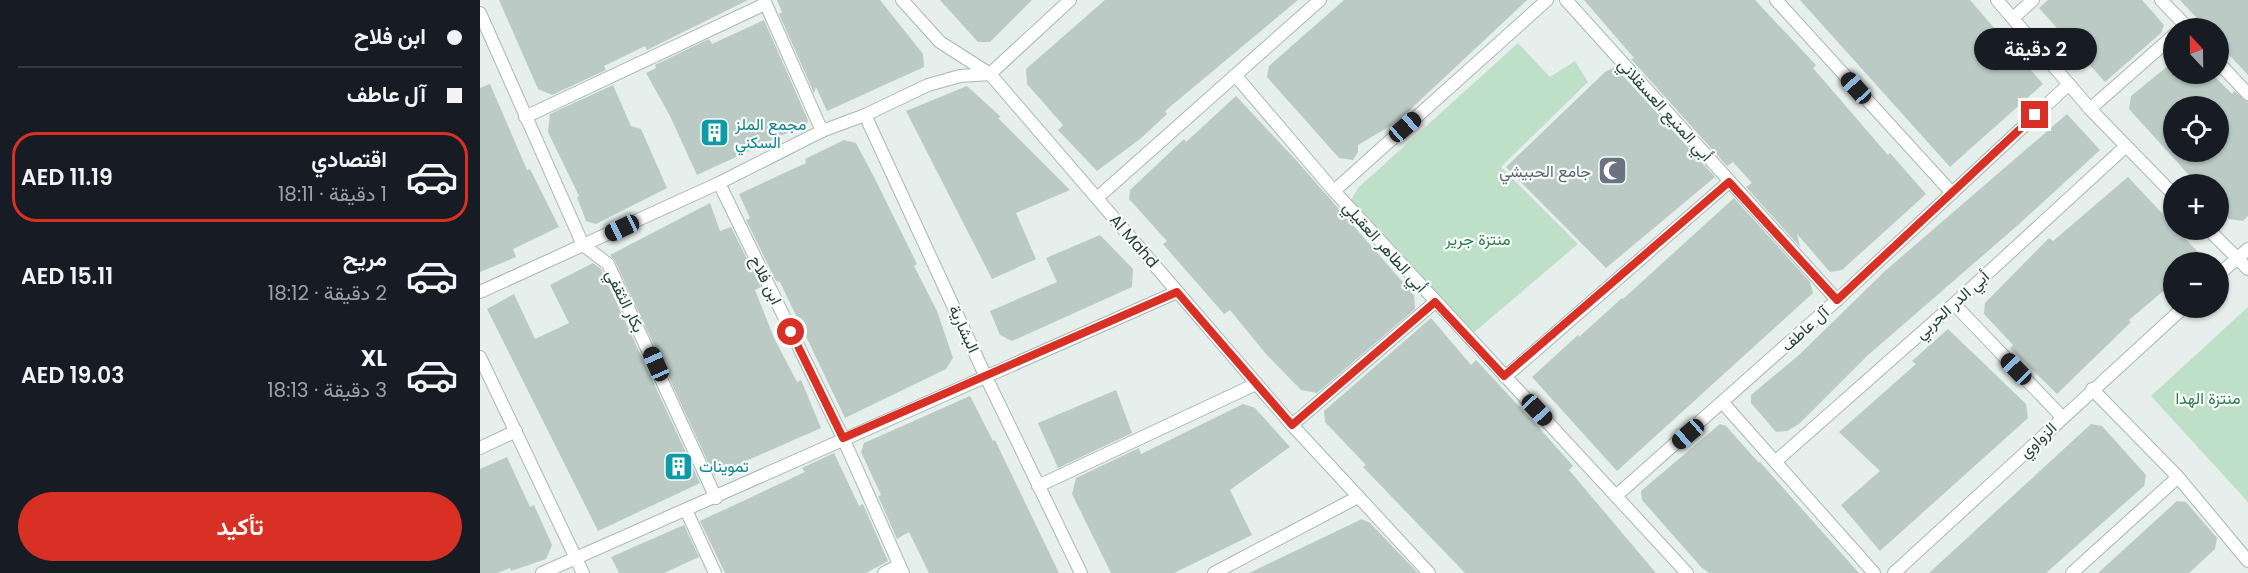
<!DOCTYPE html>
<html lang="ar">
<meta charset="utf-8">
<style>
:root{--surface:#171b24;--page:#242831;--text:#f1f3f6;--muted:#9ea1a6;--line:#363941;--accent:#d93025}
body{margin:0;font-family:Poppins,Vazirmatn,sans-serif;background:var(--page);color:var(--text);direction:rtl;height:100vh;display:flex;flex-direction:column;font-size:22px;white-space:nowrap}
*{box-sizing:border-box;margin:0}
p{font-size:20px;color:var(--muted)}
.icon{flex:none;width:33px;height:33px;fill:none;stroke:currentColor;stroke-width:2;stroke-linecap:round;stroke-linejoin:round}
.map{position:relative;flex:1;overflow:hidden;direction:ltr}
.panel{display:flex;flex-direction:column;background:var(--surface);width:480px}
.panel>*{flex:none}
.hud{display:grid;align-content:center;height:132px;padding:0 18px;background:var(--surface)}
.needle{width:39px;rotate:338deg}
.tools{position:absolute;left:1683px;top:18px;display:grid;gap:12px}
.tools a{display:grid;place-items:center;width:66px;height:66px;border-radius:50%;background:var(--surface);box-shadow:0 2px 4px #0004;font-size:30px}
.end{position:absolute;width:27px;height:27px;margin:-14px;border:8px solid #d93025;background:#fff;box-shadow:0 0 0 3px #fff}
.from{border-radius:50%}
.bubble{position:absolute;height:42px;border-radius:21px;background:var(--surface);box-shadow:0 2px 4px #0004;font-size:20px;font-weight:600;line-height:42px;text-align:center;direction:rtl}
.car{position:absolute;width:18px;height:36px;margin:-18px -9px;border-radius:8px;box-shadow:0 0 4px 2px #0007;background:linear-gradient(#222 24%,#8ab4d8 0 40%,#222 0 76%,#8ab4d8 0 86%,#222 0)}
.hud b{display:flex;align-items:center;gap:21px;height:57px;font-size:22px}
.hud b+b{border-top:2px solid var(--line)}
.hud i{width:15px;height:15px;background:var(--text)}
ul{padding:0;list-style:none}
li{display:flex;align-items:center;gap:18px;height:90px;margin:0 12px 9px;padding:0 6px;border:3px solid transparent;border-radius:24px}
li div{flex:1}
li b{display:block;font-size:22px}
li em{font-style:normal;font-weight:600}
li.selected{border-color:var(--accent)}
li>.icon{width:54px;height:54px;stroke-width:1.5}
.primary-button{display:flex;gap:12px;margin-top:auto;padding:12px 18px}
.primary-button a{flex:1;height:69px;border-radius:36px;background:var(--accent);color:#fff;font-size:24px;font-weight:600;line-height:69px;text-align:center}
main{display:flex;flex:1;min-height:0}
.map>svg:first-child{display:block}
.green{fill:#bfe0c8}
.building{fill:#bbcac4;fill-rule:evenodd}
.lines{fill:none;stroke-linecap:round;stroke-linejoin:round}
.street-casing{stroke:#a8b8b2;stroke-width:14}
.street{stroke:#fff;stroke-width:12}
.route{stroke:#d93025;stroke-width:8}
.labels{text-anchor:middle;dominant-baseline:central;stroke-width:4.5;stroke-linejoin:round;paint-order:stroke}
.street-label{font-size:16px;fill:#24423a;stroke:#f7fbf9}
.culture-label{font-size:16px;fill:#0d838f;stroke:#f7fbf9;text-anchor:start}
.worship-label{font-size:16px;fill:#5b616d;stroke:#f7fbf9;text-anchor:end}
.park-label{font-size:16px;fill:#2d7a4b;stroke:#f7fbf9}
</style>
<main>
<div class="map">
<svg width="1768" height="573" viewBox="0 0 1768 573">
<rect width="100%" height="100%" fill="#e6efeb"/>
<g class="green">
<path d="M1038,43L1070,77L1095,61L1108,82L1021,167L1098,244L992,334L871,200L878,188Z"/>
<path d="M1768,307V502L1671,396Z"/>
</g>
<g class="building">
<path d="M19,0H268L167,50L165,46L124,66L126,70L72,95L58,89Z"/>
<path d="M297,0H400L443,54L444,67L347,111L336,87L334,93L299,14L302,12Z"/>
<path d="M460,0H552L510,42H498Z"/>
<path d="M625,0H818L685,111L687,114L660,139L617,171L578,130L583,125L547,84L546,69Z"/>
<path d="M864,0H1047L917,122L878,145V152L873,160L859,158L787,77L789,66Z"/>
<path d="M1104,0H1275L1336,65L1333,68L1408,155L1410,153L1446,194L1362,270L1350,272L1317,234L1320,247L1266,187L1272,183L1253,162L1247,166L1151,59L1154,58Z"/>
<path d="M1320,0H1490L1563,84L1470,167Z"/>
<path d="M1568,0H1662L1684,25L1681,33L1625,82L1559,8Z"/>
<path d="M1700,0H1768V75L1738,43V28H1726Z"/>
<path d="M284,20L328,120L327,124L217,175L190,116L166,73L176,68L175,65L229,39L232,44Z"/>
<path d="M1694,61V74H1732L1752,94L1754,91L1768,102V216L1763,221L1749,219L1738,208V184H1717L1649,109L1651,96ZM1694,106H1738V152H1694Z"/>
<path d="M1135,67L1235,177L1126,268L1026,167L1125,72Z"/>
<path d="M10,84L47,170L50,169L79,227L33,249L36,257L0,272V88Z"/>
<path d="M133,85L151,126L161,129L187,188L116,224L106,221L97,197L99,196L68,132L70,114Z"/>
<path d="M487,86L521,117L518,118L590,190L536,213L556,259L512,279L426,111Z"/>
<path d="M756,96L816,160L934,295L935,309L837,393L821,390L786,354L750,310L744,314L683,244L687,241L649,199L650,190L704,139L706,142Z"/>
<path d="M1587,114L1620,150L1538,225L1387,356L1319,424L1307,431L1296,432L1271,403V395L1319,355L1405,271Z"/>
<path d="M364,140L376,143L395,179L437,264L434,266L457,311L473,358L466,369L365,418L300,282L296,281L266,220L270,218L259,194L326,163L325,159Z"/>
<path d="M1648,177L1694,226V230H1697L1719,253L1716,262H1694V282L1649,320L1651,322L1577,394L1530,348L1533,345L1504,314L1505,303L1569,238L1573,241Z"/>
<path d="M1254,198L1330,282L1333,293L1137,471L1052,377L1098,335L1099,337L1142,298L1143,299Z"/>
<path d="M230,203L240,231L251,227L281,287L275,290L294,338L317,382L321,380L341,428L234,475L135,261L130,255Z"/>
<path d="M620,235L653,269L652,287L532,341L520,335L510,311L577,282L566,258Z"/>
<path d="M113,263L121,269L220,483L118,531L7,309L34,294L55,339L89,323L70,285Z"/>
<path d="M951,318L991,365L996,360L1062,431L1093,466L1089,470L1176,573H985L883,467L886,465L845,422L844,411Z"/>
<path d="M1468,329L1546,404L1548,418L1400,551L1361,505L1400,471L1359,432L1436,364L1432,361Z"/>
<path d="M636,390L652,433L578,468L558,423Z"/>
<path d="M490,396L513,441L515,440L579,573H449L429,532L417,539L398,496L401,495L381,452L384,443Z"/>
<path d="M763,404L775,408L810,447L750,490L772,535L694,573H631L592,494L596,478L659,448L661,454Z"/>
<path d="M1240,424L1246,426L1279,463L1280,462L1379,573H1229L1222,568L1162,500L1161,491Z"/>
<path d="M1611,424L1622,426L1666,475L1664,486L1566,573H1449Z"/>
<path d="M354,453L379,506L383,504L408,561L386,573H245L220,521L325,472L322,468Z"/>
<path d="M27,457L50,507L54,505L72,545L66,559L31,571L30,568L18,573H0V469Z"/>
<path d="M1697,501L1706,502L1737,538L1735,549L1709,573H1618Z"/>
<path d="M882,519L890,523L938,573H769Z"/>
<path d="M204,525L219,557L184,573H139L131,557Z"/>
</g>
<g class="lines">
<defs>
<g id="street">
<path d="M284,0L342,131"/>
<path d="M422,0L460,42L510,74L812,425L949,573"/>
<path d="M1086,0L1357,300"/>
<path d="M1296,0L1472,193"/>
<path d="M1517,0L1610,109L1694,195"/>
<path d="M1681,0L1708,28"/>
<path d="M0,13L103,245L128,264L236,498"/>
<path d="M1533,18L1553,0"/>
<path d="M1738,62L1768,94"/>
<path d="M755,75L854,191L1207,573"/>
<path d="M1610,109L1694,35"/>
<path d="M385,115L505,375L601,573"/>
<path d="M45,117L285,4"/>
<path d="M239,183L363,438L423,573"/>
<path d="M854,191L1067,0"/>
<path d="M617,198L840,0"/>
<path d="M1729,230L1768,269"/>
<path d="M1738,275L1768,249"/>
<path d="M0,292L239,183L342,131L385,115L448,85L480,76L510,74L590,0"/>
<path d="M1474,304L1582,417"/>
<path d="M0,357L103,573"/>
<path d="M1025,377L1249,182"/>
<path d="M1612,389L1698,477L1768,561"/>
<path d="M1243,403L1394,573"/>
<path d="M812,425L955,302"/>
<path d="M0,448L36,431"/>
<path d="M1296,461L1474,304L1645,147"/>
<path d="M558,486L776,384"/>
<path d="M1137,495L1357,300L1589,84"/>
<path d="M206,510L235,573"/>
<path d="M62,573L697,292"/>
<path d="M404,573L419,565"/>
<path d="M734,573L878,497"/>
<path d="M1414,573L1703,308"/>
<path d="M1592,573L1698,477"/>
</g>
</defs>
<use href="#street" class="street-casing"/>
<use href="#street" class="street"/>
</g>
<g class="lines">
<path class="route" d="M311,332L363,438L697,292L812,425L955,302L1024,376L1249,182L1357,300L1555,115"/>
</g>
<defs>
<symbol id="building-square" viewBox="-11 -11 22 22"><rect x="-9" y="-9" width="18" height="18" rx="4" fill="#0f9aa8" stroke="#f7fbf9"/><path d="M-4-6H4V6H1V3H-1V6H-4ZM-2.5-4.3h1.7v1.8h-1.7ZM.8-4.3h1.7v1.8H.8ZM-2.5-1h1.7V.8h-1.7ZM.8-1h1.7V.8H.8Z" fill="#fff"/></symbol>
<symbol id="mosque-square" viewBox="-11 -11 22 22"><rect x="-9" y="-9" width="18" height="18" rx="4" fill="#6b7280" stroke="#f7fbf9"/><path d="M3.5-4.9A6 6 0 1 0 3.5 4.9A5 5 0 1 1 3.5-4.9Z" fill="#fff"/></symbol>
</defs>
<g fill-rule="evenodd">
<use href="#building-square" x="218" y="116" width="33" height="33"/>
<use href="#mosque-square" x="1116" y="154" width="33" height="33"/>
<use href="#building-square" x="182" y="450" width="33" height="33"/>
</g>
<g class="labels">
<g class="street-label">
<text transform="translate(1185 110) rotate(48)">أبي المنيع العسقلاني</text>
<text transform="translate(654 241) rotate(49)">Al Mahd</text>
<text transform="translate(905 247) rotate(48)">أبي الطاهر العقيلي</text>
<text transform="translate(286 280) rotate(64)">ابن فلاح</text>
<text transform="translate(145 301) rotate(64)">بكار الثقفي</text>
<text transform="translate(1472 305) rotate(-42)">أبي الدر الحربي</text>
<text transform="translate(484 329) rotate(65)">البشارية</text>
<text transform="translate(1325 329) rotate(-42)">آل عاطف</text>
<text transform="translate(1558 440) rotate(-43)">الزواوي</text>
</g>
<g class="culture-label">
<text x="255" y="124">مجمع الملز<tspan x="255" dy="18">السكني</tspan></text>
<text x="219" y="466">تموينات</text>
</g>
<g class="worship-label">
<text x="1111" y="171">جامع الحبيشي</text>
</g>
<g class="park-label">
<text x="998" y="239">منتزة جرير</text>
<text x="1728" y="398">منتزة الهدا</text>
</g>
</g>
</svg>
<div class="tools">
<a><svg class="needle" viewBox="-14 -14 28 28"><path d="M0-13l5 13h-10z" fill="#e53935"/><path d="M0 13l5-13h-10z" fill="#9ea1a6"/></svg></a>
<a><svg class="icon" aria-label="locate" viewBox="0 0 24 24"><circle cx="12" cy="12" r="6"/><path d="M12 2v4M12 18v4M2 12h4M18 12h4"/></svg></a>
<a>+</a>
<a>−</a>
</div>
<i class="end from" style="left:311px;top:332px"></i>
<i class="end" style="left:1555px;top:115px"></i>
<div class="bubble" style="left:1494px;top:28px;width:123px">2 دقيقة</div>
<i class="car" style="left:1376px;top:88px;rotate:318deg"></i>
<i class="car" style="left:925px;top:127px;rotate:49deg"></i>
<i class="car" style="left:142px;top:228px;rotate:245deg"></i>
<i class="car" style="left:176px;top:364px;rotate:336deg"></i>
<i class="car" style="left:1536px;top:369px;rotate:316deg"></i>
<i class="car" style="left:1057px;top:410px;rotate:137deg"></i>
<i class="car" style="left:1208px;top:434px;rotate:229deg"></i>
</div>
<section class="panel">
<div class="hud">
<b><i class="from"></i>ابن فلاح</b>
<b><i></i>آل عاطف</b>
</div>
<ul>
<li class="selected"><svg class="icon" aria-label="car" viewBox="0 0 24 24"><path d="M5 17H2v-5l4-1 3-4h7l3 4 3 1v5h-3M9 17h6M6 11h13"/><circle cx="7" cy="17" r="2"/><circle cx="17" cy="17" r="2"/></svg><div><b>اقتصادي</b><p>1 دقيقة · 18:11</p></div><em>AED 11.19</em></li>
<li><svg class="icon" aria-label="car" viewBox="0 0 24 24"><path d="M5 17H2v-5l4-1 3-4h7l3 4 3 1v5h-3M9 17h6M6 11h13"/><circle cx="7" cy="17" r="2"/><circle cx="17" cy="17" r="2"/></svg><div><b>مريح</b><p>2 دقيقة · 18:12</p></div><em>AED 15.11</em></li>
<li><svg class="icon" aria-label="car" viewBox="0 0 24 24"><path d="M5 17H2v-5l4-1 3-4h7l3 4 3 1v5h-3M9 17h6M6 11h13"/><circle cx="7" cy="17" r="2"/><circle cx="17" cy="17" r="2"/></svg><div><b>XL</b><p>3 دقيقة · 18:13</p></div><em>AED 19.03</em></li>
</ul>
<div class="primary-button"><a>تأكيد</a></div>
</section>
</main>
